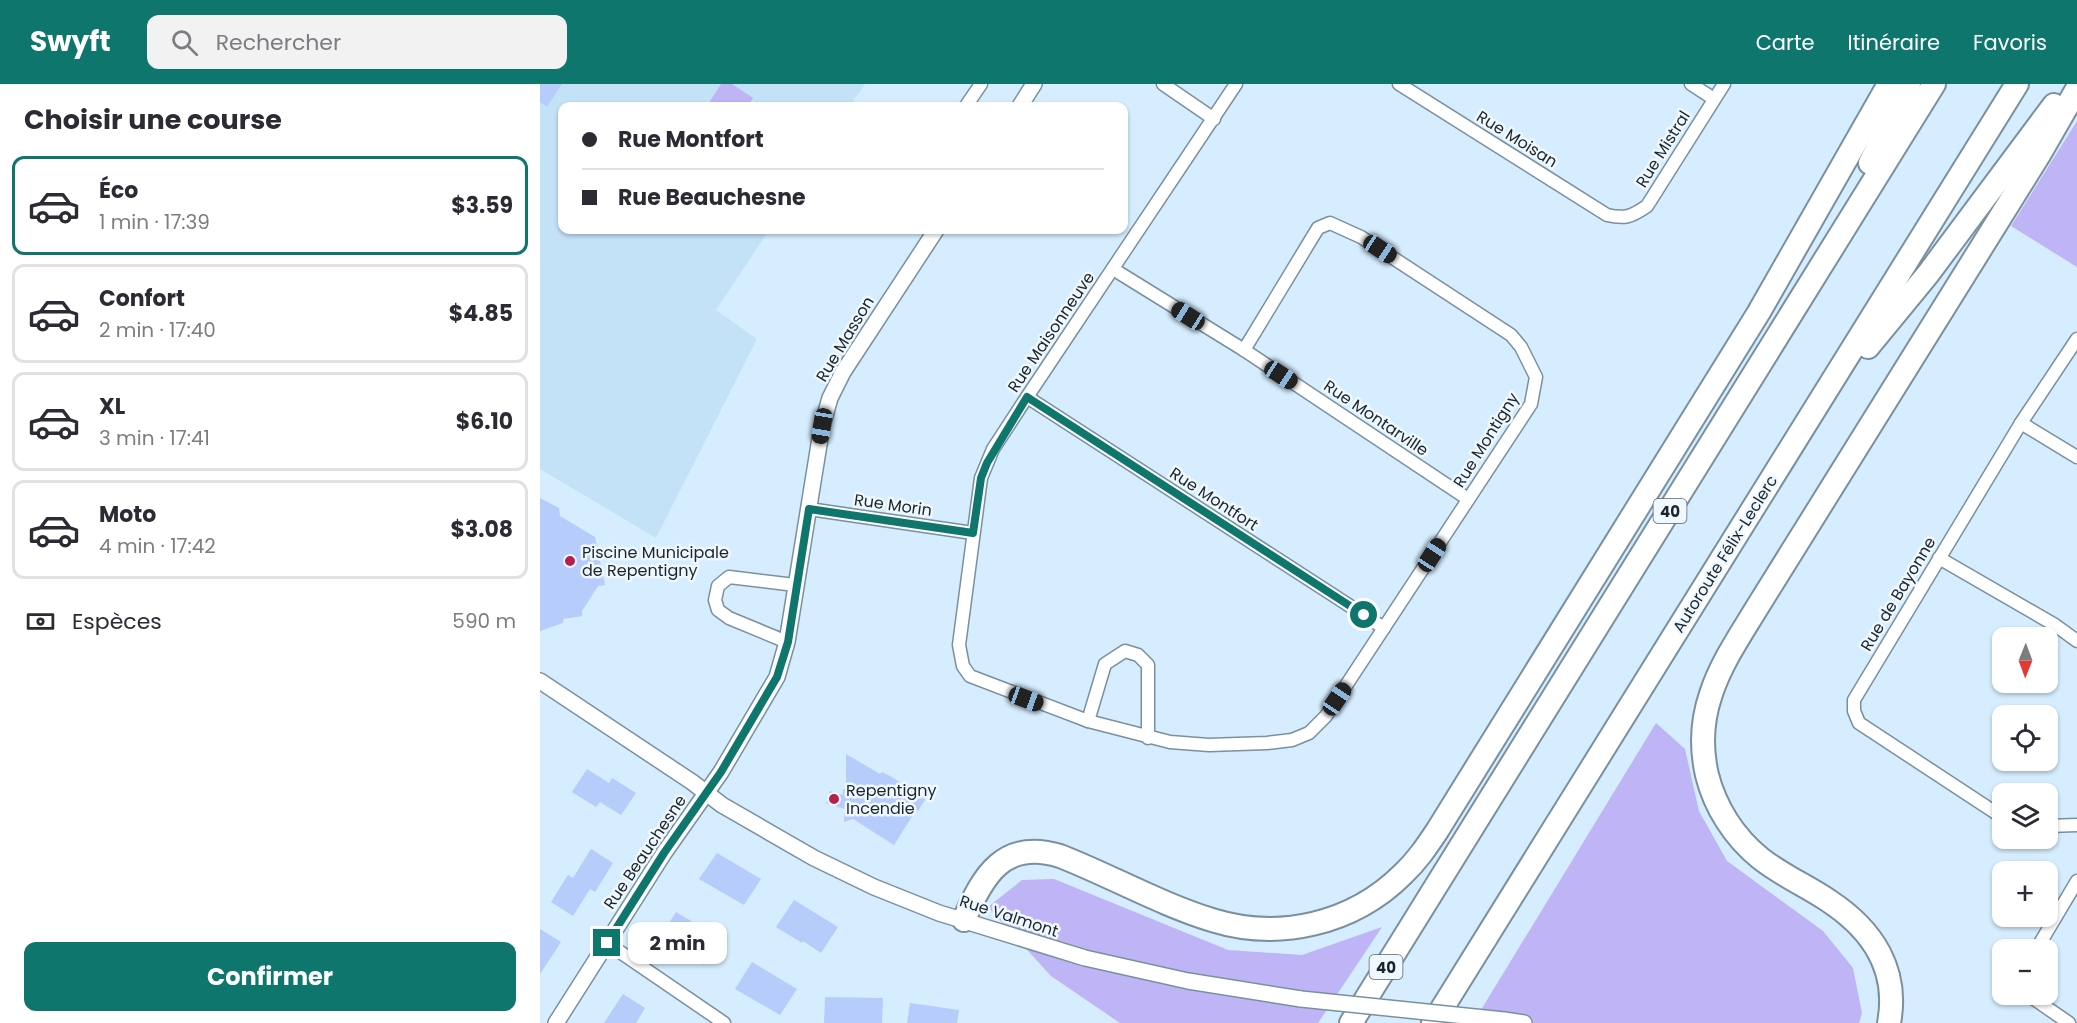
<!DOCTYPE html>
<html lang="fr">
<meta charset="utf-8">
<style>
:root{--surface:#fff;--page:#f2f2f3;--text:#2b2b33;--muted:#7c7c81;--line:#e1e1e2;--accent:#0f766e}
body{margin:0;font-family:Poppins,sans-serif;background:var(--page);color:var(--text);height:100vh;display:flex;flex-direction:column;font-size:22px;white-space:nowrap}
*{box-sizing:border-box;margin:0}
p{font-size:20px;color:var(--muted)}
.icon{flex:none;width:33px;height:33px;fill:none;stroke:currentColor;stroke-width:2;stroke-linecap:round;stroke-linejoin:round}
.map{position:relative;flex:1;overflow:hidden}
.drawer{display:flex;flex-direction:column;background:var(--surface);width:540px}
.drawer>*{flex:none}
.hud{position:absolute;left:18px;top:18px;width:570px;height:132px;border-radius:12px;box-shadow:0 2px 4px #0004;display:grid;align-content:center;height:132px;padding:0 24px;background:var(--surface)}
.needle{width:39px;rotate:181deg}
.buttons{position:absolute;left:1452px;top:543px;display:grid;gap:12px}
.buttons a{display:grid;place-items:center;width:66px;height:66px;border-radius:12px;background:var(--surface);box-shadow:0 2px 4px #0004;font-size:30px}
.end{position:absolute;width:27px;height:27px;margin:-14px;border:8px solid #0f766e;background:#fff;box-shadow:0 0 0 3px #fff}
.from{border-radius:50%}
.bubble{position:absolute;height:42px;border-radius:12px;background:var(--surface);box-shadow:0 2px 4px #0004;font-size:20px;font-weight:700;line-height:42px;text-align:center}
.car{position:absolute;width:18px;height:36px;margin:-18px -9px;border-radius:8px;box-shadow:0 0 4px 2px #0007;background:linear-gradient(#222 24%,#8ab4d8 0 40%,#222 0 76%,#8ab4d8 0 86%,#222 0)}
.hud b{display:flex;align-items:center;gap:21px;height:57px;font-size:22px}
.hud b+b{border-top:2px solid var(--line)}
.hud i{width:15px;height:15px;background:var(--text)}
ul{padding:0;list-style:none}
li{display:flex;align-items:center;gap:18px;height:99px;margin:0 12px 9px;padding:0 12px;border:3px solid var(--line);border-radius:12px}
li div{flex:1}
li b{display:block;font-size:22px}
li em{font-style:normal;font-weight:700}
li.on{border-color:var(--accent)}
li>.icon{width:54px;height:54px;stroke-width:1.5}
h2{padding:0 24px;font-size:27px;line-height:72px}
.pay{display:flex;align-items:center;gap:15px;height:66px;padding:0 24px;font-size:22px}
.pay p{margin-inline-start:auto}
.primary-button{display:flex;gap:12px;margin-top:auto;padding:12px 24px}
.primary-button a{flex:1;height:69px;border-radius:12px;background:var(--accent);color:#fff;font-size:24px;font-weight:700;line-height:69px;text-align:center}
header{display:flex;align-items:center;gap:36px;box-sizing:border-box;height:84px;padding:0 30px;background:var(--accent);color:#fff}
header strong{font-size:28px}
nav{display:flex;gap:33px;margin-inline-start:auto;font-size:21px}
.search{width:420px;height:54px;background:var(--page);display:flex;align-items:center;gap:15px;box-sizing:border-box;padding:0 21px;border-radius:12px;color:var(--muted);font-size:22px}
main{display:flex;flex:1;min-height:0}
.map>svg:first-child{display:block}
.built{fill:#c3e2f8}
.green{fill:#beb4f6}
.building{fill:#b6ccfb}
.lines{fill:none;stroke-linecap:round;stroke-linejoin:round}
.minor-casing{stroke:#7a909f;stroke-width:15}
.tertiary-casing{stroke:#7a909f;stroke-width:18}
.motorway-casing{stroke:#7a909f;stroke-width:26}
.minor{stroke:#fff;stroke-width:12}
.tertiary{stroke:#fff;stroke-width:15}
.motorway{stroke:#fff;stroke-width:22}
.tertiary-bridge-casing{stroke:#7a909f;stroke-width:18;stroke-linecap:butt}
.tertiary-bridge{stroke:#fff;stroke-width:15}
.route{stroke:#0f766e;stroke-width:8}
.poi-dot{fill:#b3224d;stroke:#eef8fe;stroke-width:2}
.labels{text-anchor:middle;dominant-baseline:central;stroke-width:5;stroke-linejoin:round;paint-order:stroke}
.shield{fill:#eef8fe;stroke:#5b646a;stroke-width:1.5}
.shield-label{font-size:15px;font-weight:bold;fill:#1c252b}
.street-label{font-size:16px;fill:#1c252b;stroke:#eef8fe}
.poi-label{font-size:16px;fill:#1c252b;stroke:#eef8fe;text-anchor:start}
</style>
<header>
<strong>Swyft</strong>
<div class="search"><svg class="icon" aria-label="search" viewBox="0 0 24 24"><circle cx="10" cy="10" r="6"/><path d="M15 15l6 6"/></svg>Rechercher</div>
<nav><a>Carte</a><a>Itinéraire</a><a>Favoris</a></nav>
</header>
<main>
<section class="drawer">
<h2>Choisir une course</h2>
<ul>
<li class="on"><svg class="icon" aria-label="car" viewBox="0 0 24 24"><path d="M5 17H2v-5l4-1 3-4h7l3 4 3 1v5h-3M9 17h6M6 11h13"/><circle cx="7" cy="17" r="2"/><circle cx="17" cy="17" r="2"/></svg><div><b>Éco</b><p>1 min · 17:39</p></div><em>$3.59</em></li>
<li><svg class="icon" aria-label="car" viewBox="0 0 24 24"><path d="M5 17H2v-5l4-1 3-4h7l3 4 3 1v5h-3M9 17h6M6 11h13"/><circle cx="7" cy="17" r="2"/><circle cx="17" cy="17" r="2"/></svg><div><b>Confort</b><p>2 min · 17:40</p></div><em>$4.85</em></li>
<li><svg class="icon" aria-label="car" viewBox="0 0 24 24"><path d="M5 17H2v-5l4-1 3-4h7l3 4 3 1v5h-3M9 17h6M6 11h13"/><circle cx="7" cy="17" r="2"/><circle cx="17" cy="17" r="2"/></svg><div><b>XL</b><p>3 min · 17:41</p></div><em>$6.10</em></li>
<li><svg class="icon" aria-label="car" viewBox="0 0 24 24"><path d="M5 17H2v-5l4-1 3-4h7l3 4 3 1v5h-3M9 17h6M6 11h13"/><circle cx="7" cy="17" r="2"/><circle cx="17" cy="17" r="2"/></svg><div><b>Moto</b><p>4 min · 17:42</p></div><em>$3.08</em></li>
</ul>
<div class="pay"><svg class="icon" aria-label="cash" viewBox="0 0 24 24"><path d="M3 7h18v10H3z"/><circle cx="12" cy="12" r="2"/></svg>Espèces<p>590 m</p></div>
<div class="primary-button"><a>Confirmer</a></div>
</section>
<div class="map">
<svg width="1537" height="939" viewBox="0 0 1537 939">
<rect width="100%" height="100%" fill="#d5edfe"/>
<path class="built" d="M0,0H325L310,22H22V146H229L176,226L217,255L116,454L0,385Z"/>
<g class="green">
<path d="M181,0H192L213,14L208,22H167Z"/>
<path d="M1537,37V183L1471,142Z"/>
<path d="M1116,639L1145,665L1159,727L1187,777L1283,847L1313,884L1322,929L1319,939H933Z"/>
<path d="M514,795L688,866L762,871L842,843L778,939H580L511,892L448,823L482,796Z"/>
</g>
<g class="building">
<path d="M0,0H22L7,23L0,18Z"/>
<path d="M0,414L19,424L20,432L55,453L65,501L58,502L42,527V532L23,535V539L0,547Z"/>
<path d="M306,670L340,690L342,688L350,692L386,714L378,727L376,726L354,761L313,735L304,738L305,725L286,719L290,707L303,711V705H306Z"/>
<path d="M47,685L69,699L72,694L96,709L81,731L60,718L56,723L32,708Z"/>
<path d="M51,765L73,779L55,808L50,805L33,832L11,818L28,791L33,794Z"/>
<path d="M177,769L221,795L204,821L159,795Z"/>
<path d="M254,816L298,843L281,869L263,857L262,859L236,843Z"/>
<path d="M136,828L181,855L164,881L119,855Z"/>
<path d="M0,845L21,858L0,890Z"/>
<path d="M212,878L257,905L240,931L195,905Z"/>
<path d="M83,910L105,924L96,939H64Z"/>
<path d="M285,913L343,914L342,939H284Z"/>
<path d="M370,919L419,926L417,939H367Z"/>
</g>
<g class="lines">
<defs>
<g id="minor">
<path d="M623,0L674,35"/>
<path d="M696,0L487,313L453,365L441,394L419,561L423,582L430,592L548,637L630,658L669,661L727,659L752,656L769,649L786,632L991,320L996,293L981,263L971,251L821,153L790,139L778,144L704,266"/>
<path d="M859,0L1067,131C1085,135 1091,133 1107,122L1184,0"/>
<path d="M1151,0L1174,15"/>
<path d="M426,22L441,0"/>
<path d="M573,185L704,266L928,415"/>
<path d="M487,313L844,544"/>
<path d="M1481,339L1537,373"/>
<path d="M269,425L433,449"/>
<path d="M1399,474L1515,541L1537,557"/>
<path d="M247,558L189,534L178,526L175,516L178,502L189,493L255,501"/>
<path d="M548,637L565,580L585,567L598,571L608,581V654"/>
<path d="M1462,733L1319,639L1314,627V616L1481,339L1537,255"/>
<path d="M1508,742L1537,741"/>
<path d="M67,859L184,939"/>
<path d="M1496,866L1537,797"/>
<path d="M1487,910L1529,939"/>
</g>
<g id="tertiary">
<path d="M480,22L494,0"/>
<path d="M0,597L152,698L182,721L274,774L334,803L399,829L545,874L648,897L761,915"/>
<path d="M964,936L984,939"/>
<path d="M16,939L124,769L181,688L237,593L247,558L282,342L290,314L303,288L396,146"/>
</g>
<g id="motorway">
<path d="M1330,79L1369,0"/>
<path d="M1328,263L1388,190L1514,21"/>
<path d="M424,836C443,791 464,755 520,772C571,792 620,820 672,836C739,857 813,840 863,790C877,777 887,762 897,747L1219,228L1349,0"/>
<path d="M811,939L1394,0"/>
<path d="M893,939L1477,0"/>
<path d="M1349,939C1359,886 1333,846 1289,817C1267,802 1241,791 1220,774C1194,753 1175,723 1167,691C1161,665 1162,636 1171,610C1181,579 1201,550 1218,522L1499,71L1537,5"/>
</g>
</defs>
<use href="#minor" class="minor-casing"/>
<use href="#tertiary" class="tertiary-casing"/>
<use href="#motorway" class="motorway-casing"/>
<use href="#minor" class="minor"/>
<use href="#tertiary" class="tertiary"/>
<use href="#motorway" class="motorway"/>
<defs>
<path id="tertiary-bridge" d="M761,915L964,936"/>
</defs>
<use href="#tertiary-bridge" class="tertiary-bridge-casing"/>
<use href="#tertiary-bridge" class="tertiary-bridge"/>
</g>
<g class="lines">
<path class="route" d="M67,859L124,769L181,688L237,593L248,558L269,425L433,449L441,394L447,379L487,313L824,531"/>
</g>
<g class="poi-dot">
<circle cx="30" cy="477" r="6"/>
<circle cx="294" cy="715" r="6"/>
</g>
<g class="labels">
<g class="shield">
<rect x="1113.5" y="415" width="33" height="24" rx="4.5"/>
<rect x="829.5" y="871" width="33" height="24" rx="4.5"/>
</g>
<g class="shield-label">
<text x="1130" y="427">40</text>
<text x="846" y="883">40</text>
</g>
<g class="street-label">
<text transform="translate(977 55) rotate(32)">Rue Moisan</text>
<text transform="translate(1123 65) rotate(-58)">Rue Mistral</text>
<text transform="translate(511 248) rotate(-56)">Rue Maisonneuve</text>
<text transform="translate(305 255) rotate(-59)">Rue Masson</text>
<text transform="translate(836 334) rotate(34)">Rue Montarville</text>
<text transform="translate(946 356) rotate(-58)">Rue Montigny</text>
<text transform="translate(674 415) rotate(33)">Rue Montfort</text>
<text transform="translate(353 421) rotate(8)">Rue Morin</text>
<text transform="translate(1185 470) rotate(-58)">Autoroute Félix-Leclerc</text>
<text transform="translate(1358 510) rotate(-59)">Rue de Bayonne</text>
<text transform="translate(105 768) rotate(-56)">Rue Beauchesne</text>
<text transform="translate(469 832) rotate(18)">Rue Valmont</text>
</g>
<g class="poi-label">
<text x="42" y="468">Piscine Municipale<tspan x="42" dy="18">de Repentigny</tspan></text>
<text x="306" y="706">Repentigny<tspan x="306" dy="18">Incendie</tspan></text>
</g>
</g>
</svg>
<div class="buttons">
<a><svg class="needle" viewBox="-14 -14 28 28"><path d="M0-13l5 13h-10z" fill="#e53935"/><path d="M0 13l5-13h-10z" fill="#7c7c81"/></svg></a>
<a><svg class="icon" aria-label="locate" viewBox="0 0 24 24"><circle cx="12" cy="12" r="6"/><path d="M12 2v4M12 18v4M2 12h4M18 12h4"/></svg></a>
<a><svg class="icon" aria-label="layers" viewBox="0 0 24 24"><path d="M12 4l9 5-9 5-9-5zM3 14l9 5 9-5"/></svg></a>
<a>+</a>
<a>−</a>
</div>
<i class="end from" style="left:824px;top:531px"></i>
<i class="end" style="left:67px;top:859px"></i>
<div class="bubble" style="left:88px;top:838px;width:99px">2 min</div>
<i class="car" style="left:840px;top:165px;rotate:123deg"></i>
<i class="car" style="left:648px;top:232px;rotate:302deg"></i>
<i class="car" style="left:741px;top:291px;rotate:123deg"></i>
<i class="car" style="left:282px;top:342px;rotate:189deg"></i>
<i class="car" style="left:892px;top:471px;rotate:33deg"></i>
<i class="car" style="left:486px;top:615px;rotate:110deg"></i>
<i class="car" style="left:797px;top:615px;rotate:34deg"></i>
<div class="hud">
<b><i class="from"></i>Rue Montfort</b>
<b><i></i>Rue Beauchesne</b>
</div>
</div>
</main>
